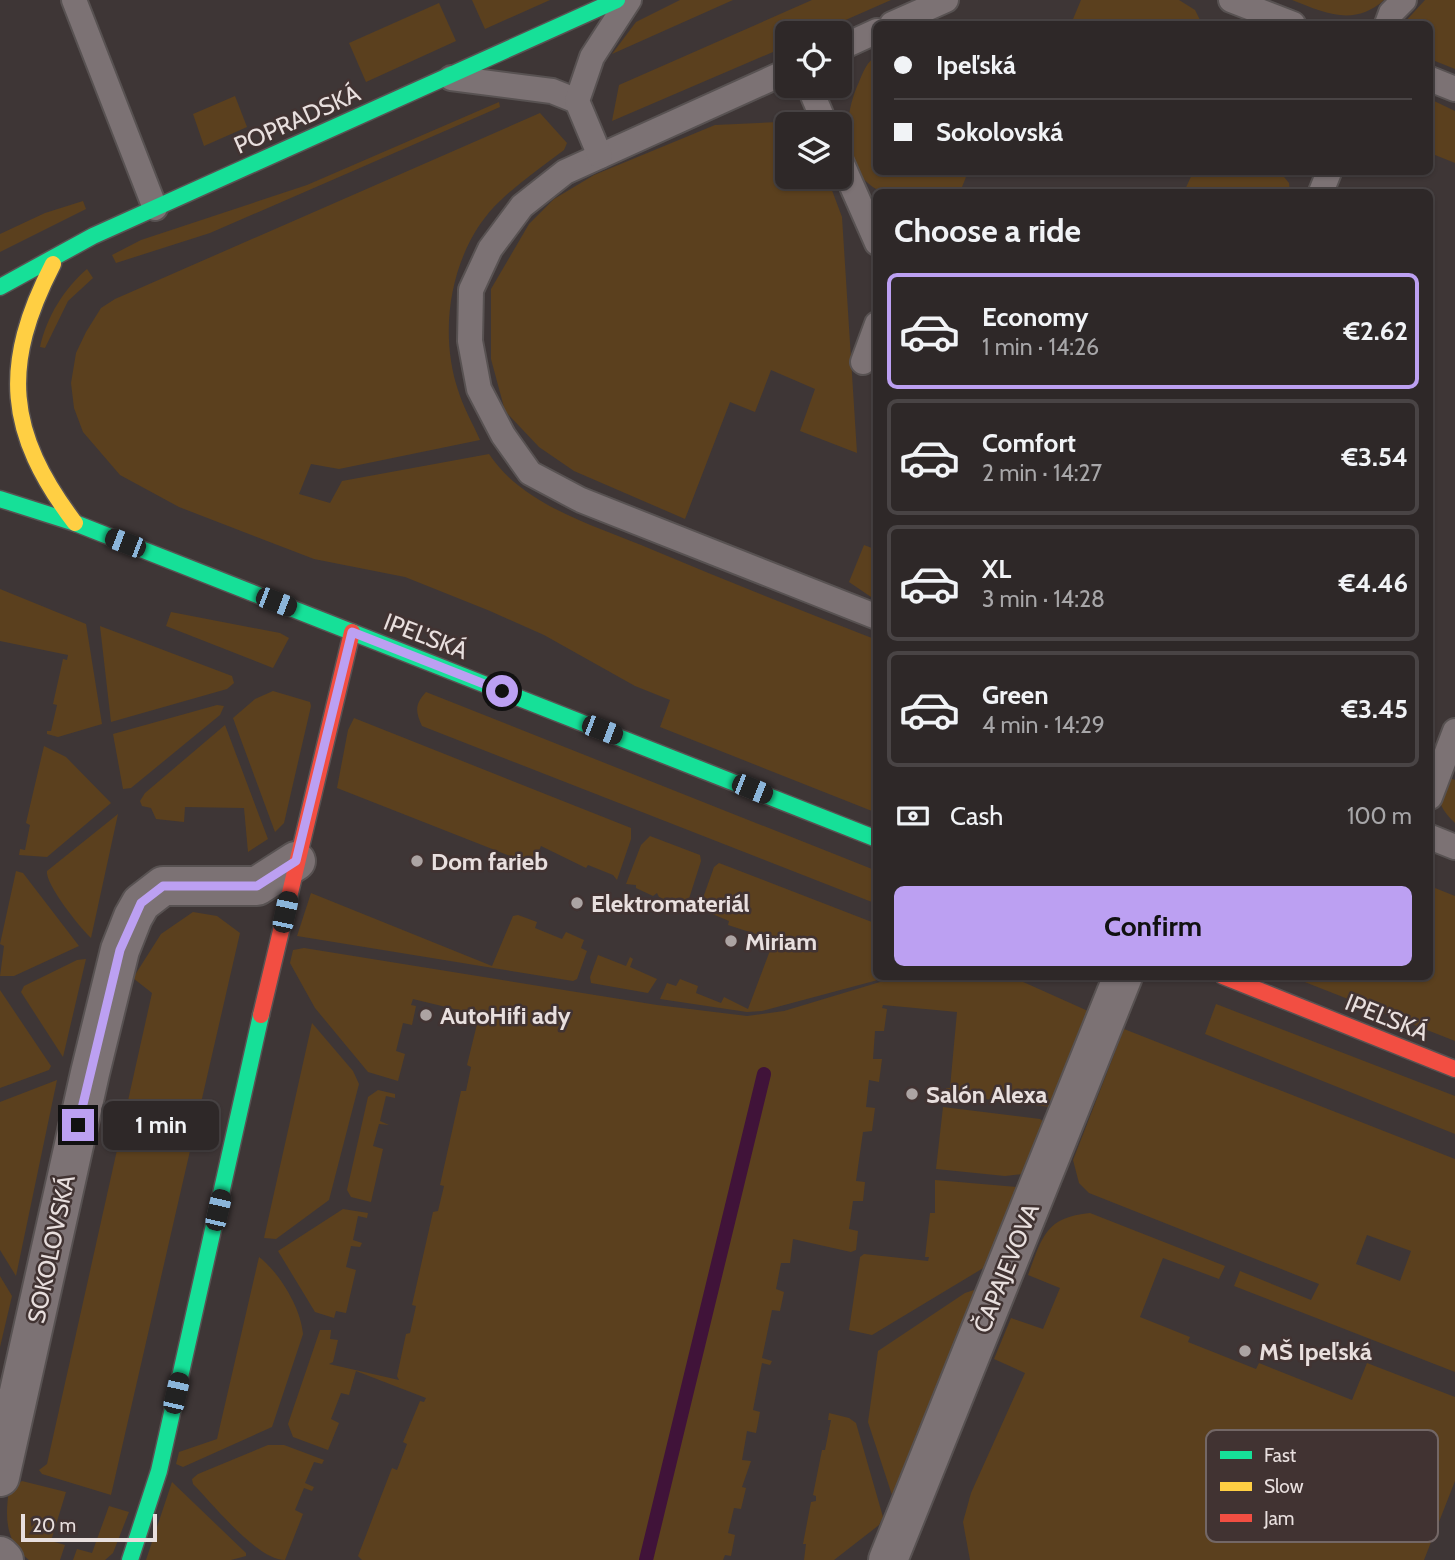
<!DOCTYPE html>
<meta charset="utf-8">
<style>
:root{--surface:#2e2828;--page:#363030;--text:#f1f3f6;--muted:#a7a6a8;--line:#494445;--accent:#bca0f2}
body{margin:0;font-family:Cabin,sans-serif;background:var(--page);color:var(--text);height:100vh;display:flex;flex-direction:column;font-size:26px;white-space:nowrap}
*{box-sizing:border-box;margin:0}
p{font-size:23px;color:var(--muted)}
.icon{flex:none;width:38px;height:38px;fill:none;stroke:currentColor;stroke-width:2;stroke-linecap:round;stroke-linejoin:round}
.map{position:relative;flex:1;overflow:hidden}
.sheet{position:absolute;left:873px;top:189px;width:560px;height:791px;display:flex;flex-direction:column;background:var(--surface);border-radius:10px;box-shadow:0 2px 5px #0004,0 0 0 2px var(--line)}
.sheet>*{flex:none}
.hud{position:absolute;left:873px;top:21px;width:560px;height:154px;border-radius:10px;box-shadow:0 2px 5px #0004,0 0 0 2px var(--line);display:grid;align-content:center;height:154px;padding:0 21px;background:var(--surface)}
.tools{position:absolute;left:775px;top:21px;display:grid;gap:14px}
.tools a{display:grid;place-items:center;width:77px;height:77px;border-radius:10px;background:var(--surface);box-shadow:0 2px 5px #0004,0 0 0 2px var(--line);font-size:35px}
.scale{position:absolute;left:21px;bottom:18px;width:136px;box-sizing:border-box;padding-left:7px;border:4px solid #e8dfde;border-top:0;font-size:19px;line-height:24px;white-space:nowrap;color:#e8dfde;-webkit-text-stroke:5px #413332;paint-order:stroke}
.end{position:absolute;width:32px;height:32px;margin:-16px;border:9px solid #bca0f2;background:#111;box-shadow:0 0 0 4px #111}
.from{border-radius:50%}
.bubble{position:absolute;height:49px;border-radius:10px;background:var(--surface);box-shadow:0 2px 5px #0004,0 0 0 2px var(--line);font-size:23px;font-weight:700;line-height:49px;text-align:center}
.car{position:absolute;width:21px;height:42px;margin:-21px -10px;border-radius:9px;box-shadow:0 0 5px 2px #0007;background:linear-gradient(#222 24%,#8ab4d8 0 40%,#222 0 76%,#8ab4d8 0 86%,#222 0)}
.hud b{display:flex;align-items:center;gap:24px;height:66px;font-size:26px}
.hud b+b{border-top:2px solid var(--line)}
.hud i{width:18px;height:18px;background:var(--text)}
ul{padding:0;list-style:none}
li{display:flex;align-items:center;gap:21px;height:116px;margin:0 14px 10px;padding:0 7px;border:4px solid var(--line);border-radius:10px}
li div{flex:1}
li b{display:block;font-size:26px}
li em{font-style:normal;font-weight:700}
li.active{border-color:var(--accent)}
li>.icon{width:63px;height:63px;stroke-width:1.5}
h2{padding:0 21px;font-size:32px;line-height:84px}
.pay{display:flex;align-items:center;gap:18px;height:77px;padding:0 21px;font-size:26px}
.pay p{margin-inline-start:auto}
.cta{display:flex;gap:14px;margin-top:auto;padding:14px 21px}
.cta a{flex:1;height:80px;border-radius:10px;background:var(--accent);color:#111;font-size:28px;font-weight:700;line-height:80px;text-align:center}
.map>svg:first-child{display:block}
.green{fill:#5b401e;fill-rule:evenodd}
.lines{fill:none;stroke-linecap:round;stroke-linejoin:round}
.stream{stroke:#401339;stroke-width:14}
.lane-casing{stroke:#585252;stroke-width:28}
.street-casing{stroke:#585252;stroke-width:42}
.fast-casing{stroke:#585252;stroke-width:19}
.slow-casing{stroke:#585252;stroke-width:19}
.jam-casing{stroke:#585252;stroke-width:19}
.lane{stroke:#7c7274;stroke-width:24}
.street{stroke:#7c7274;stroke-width:38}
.fast{stroke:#16e098;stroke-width:16}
.slow{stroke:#ffcf43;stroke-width:16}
.jam{stroke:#f24e42;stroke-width:16}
.route{stroke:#bca0f2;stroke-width:9}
.poi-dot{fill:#aca4a3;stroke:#413332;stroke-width:2.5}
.labels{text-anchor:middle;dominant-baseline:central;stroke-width:5;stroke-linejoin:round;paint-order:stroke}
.street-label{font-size:24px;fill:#e8dfde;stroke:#413332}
.poi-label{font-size:24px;font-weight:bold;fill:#e8dfde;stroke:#413332;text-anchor:start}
.key{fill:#413332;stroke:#736766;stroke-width:2}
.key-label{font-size:19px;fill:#e8dfde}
</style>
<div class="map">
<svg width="1455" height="1560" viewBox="0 0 1455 1560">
<rect width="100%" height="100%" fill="#3e3636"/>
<g class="green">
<path d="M472,0H550L485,29Z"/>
<path d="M680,0H733L612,54L636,22Z"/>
<path d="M812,0H891L816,33H788L787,46L612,121L619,85Z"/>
<path d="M1081,0H1179L1195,10L1202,24H1071Z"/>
<path d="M1292,0H1384C1354,27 1325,13 1292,0Z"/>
<path d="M1425,0H1455V69L1430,59V24H1403Z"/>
<path d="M439,3L456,41L366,82L349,43Z"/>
<path d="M877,56V172H968L960,192C942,192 892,198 878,190C840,169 843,116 859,82C863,72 867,61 877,56Z"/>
<path d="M235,96L247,127L204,146L193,114Z"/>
<path d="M1430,99L1455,111V163L1430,153Z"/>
<path d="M499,102L500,107L210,233L116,263L112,255L141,240L307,185Z"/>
<path d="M540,113L567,143L564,150C543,166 520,182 501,200C452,245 437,328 458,390C463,407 473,424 480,440L339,469L311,464L299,494L330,503L342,481L489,454C524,507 597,526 653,550C727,581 802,611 877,640V813L660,727L670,700L635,686L544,635L490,611L405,577L314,559L179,507L120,475L83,432L74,408L71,383L76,353L86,332L101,308L115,299Z"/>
<path d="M778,122L787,126L788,177H827L842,217L857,453L800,431L815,389L771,370L755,412L730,402L685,519L574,471L539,447L505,411L491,359V289L529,224L554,199L594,175L715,125Z"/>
<path d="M1193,172H1280L1289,183L1290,192H1184Z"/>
<path d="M83,201L86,209L0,252V234L45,213Z"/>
<path d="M87,269L93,278L68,301L45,348L40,347C47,316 64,289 87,269Z"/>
<path d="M864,545L877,550V601L849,582Z"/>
<path d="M0,589L86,624L102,724L58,737L47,734V731H51L57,705L53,704L63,659L67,660L68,655L0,641Z"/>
<path d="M171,612L280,633L289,638L273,668L166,626Z"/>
<path d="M100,626L232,676L234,683L227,689L111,722Z"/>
<path d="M273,691L310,702L311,706L284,823L275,832L233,718L255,699Z"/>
<path d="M426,692L877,871V904L422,726C415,711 415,704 426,692Z"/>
<path d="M217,705L224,706L220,715L131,788L123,789L113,734Z"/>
<path d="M354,718L631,828V839L617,880L613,875L588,865L586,868L541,846L533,865L337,788L348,730Z"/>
<path d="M225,725L268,839L248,852L244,808L185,807L184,822L156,819L151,808L142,806L140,801L145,793Z"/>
<path d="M44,746L66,757L111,803L47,857L19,855L20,849L25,850L30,825L26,823Z"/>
<path d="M1442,775L1455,780V823C1438,807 1436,797 1442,775Z"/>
<path d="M118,814L91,938C80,928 45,884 47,871Z"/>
<path d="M650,836L700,855L701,861L686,908L679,901L677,904L659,897L657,893L653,896L636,888V885L626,884L641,845Z"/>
<path d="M719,863L877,924V976L889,977L762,1011L747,1012L660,999L667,983L676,986L680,979L698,986L696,993L721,1003L724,997L748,1009L774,940L728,925L729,921L703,910L701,914L698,912L714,867Z"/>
<path d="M16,871L23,873L79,946L14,976H0L4,946L0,944Z"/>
<path d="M1430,886L1455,896V1041L1292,977L1430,976Z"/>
<path d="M311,893L492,966L513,916L518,915L537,922L535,928L562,939L566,932L584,940L581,948L587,951L577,979L573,981L297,936Z"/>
<path d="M193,912L217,916L240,933L111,1495L42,1474L39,1470L47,1464L152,993L133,978L161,934Z"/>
<path d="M304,948L657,1005L747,1016L784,1011L900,976L1012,977L1088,1011L1050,1107L945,1094L946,1088H950L957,1012L883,1005L882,1008L887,1009L884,1031H875L873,1059H882L879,1082L869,1080L866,1107L875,1108L872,1131L863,1132L856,1181L865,1182L863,1201H853L849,1229L858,1231L856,1250L851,1252L793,1239L790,1263H781L776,1289L784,1292L780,1311L772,1310L762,1358L772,1361L770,1365L762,1363L753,1410L760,1412L756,1433L747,1431L742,1460L751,1461L742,1487L746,1488L741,1509L734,1508L728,1533L735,1535L731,1556L725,1555L723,1560H362L358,1556L392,1468L397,1470L407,1444L403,1442L420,1401L424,1402L426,1398L356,1371L349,1395L341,1393L331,1419L339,1423L328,1450L293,1437L288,1424L320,1330H331L330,1339L338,1340L333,1362L329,1364L399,1380L397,1376L406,1334L410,1333L416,1306L412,1305L433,1212L438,1211L444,1186L440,1185L461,1091H466L471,1067L467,1065L478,1020H482L483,1016L413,999L411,1005L416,1006L412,1025L403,1023L396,1051L405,1054L398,1081L368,1072L315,1008L290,963L293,950Z"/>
<path d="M598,955L626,966L630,957L633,959L630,967L657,979L648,993L591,983L590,977Z"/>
<path d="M86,959L63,1057L21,992L24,986L77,960Z"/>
<path d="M0,990L51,1066L49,1070L0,1088Z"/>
<path d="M1216,1004L1455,1096V1134L1205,1034Z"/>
<path d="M312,1023L353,1071L359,1084L329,1200L276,1239L264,1238Z"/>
<path d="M1124,1029L1455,1159V1372L1234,1286L1240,1271L1311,1300L1319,1284L1089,1193L1079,1183L1073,1160ZM1367,1235L1411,1251L1400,1281L1356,1264Z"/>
<path d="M57,1080L16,1276L0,1250V1102Z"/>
<path d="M378,1090L395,1094V1098L386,1096L380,1121L389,1125L379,1124L373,1146L383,1149L371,1202L351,1197L347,1190L368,1097Z"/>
<path d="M943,1107L1040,1119L1044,1122L1023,1174L1005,1176L936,1169Z"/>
<path d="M935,1180L1017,1187L985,1267L872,1335L849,1330L860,1257L864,1254L928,1261L929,1257H925L930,1213H935Z"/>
<path d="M343,1209L368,1213L367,1218L358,1216L353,1240L362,1243L360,1247L351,1246L346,1267L356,1270L346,1313L336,1311L334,1318L315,1312L278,1251Z"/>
<path d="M1090,1213L1225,1266L1219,1279L1163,1258L1140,1317L1190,1337L1188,1342L1256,1369L1259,1363L1352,1400L1367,1363L1455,1397V1481L1424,1560H970L963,1522L971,1493L1025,1373L994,1359L1011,1318L1043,1329L1060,1288L1028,1275C1042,1238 1045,1217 1090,1213Z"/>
<path d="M259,1257C279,1272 301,1308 303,1334L272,1427L183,1467L176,1464L179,1452L217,1439Z"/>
<path d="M0,1276L12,1296L0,1347Z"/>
<path d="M977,1289L896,1496L892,1495L868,1422L878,1351L965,1293Z"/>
<path d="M829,1413L849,1418L856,1423L883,1517L879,1525L834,1560H804L806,1544H803L811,1502L816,1501V1496L813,1495L822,1450H825L831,1420H828Z"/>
<path d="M268,1445H284L324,1460L322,1464L314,1462L305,1483L314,1487L312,1491L304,1488L295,1510L303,1514L285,1560C257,1560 213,1504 193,1484L192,1479L198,1474Z"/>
<path d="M22,1481L66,1492L51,1541L65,1545L60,1560H29C5,1541 5,1518 9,1490Z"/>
<path d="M172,1482L246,1553V1556L231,1560H146Z"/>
<path d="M109,1506L129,1512L113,1553L105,1560H73L77,1549L92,1553Z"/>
</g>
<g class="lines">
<path class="stream" d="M646,1560L764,1074"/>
<defs>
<g id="lane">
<path d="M74,0L155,208"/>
<path d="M1231,0L1293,24"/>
<path d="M892,24L946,0"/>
<path d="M1387,24L1391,13L1404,0"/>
<path d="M840,48L877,31"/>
<path d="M788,71L565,172L522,206L490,249L471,290L470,341L479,389L503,435L530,473L581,500L877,617"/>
<path d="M451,78L552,91L577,101"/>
<path d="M1430,79L1455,89"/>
<path d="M809,86L825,124"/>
<path d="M600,156L577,101L592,57L629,0"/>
<path d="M840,159L877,243"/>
<path d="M1321,192L1329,172"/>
<path d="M863,362L877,324"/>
<path d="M1430,797L1455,731"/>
<path d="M1430,837L1455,847"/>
</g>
<g id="street">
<path d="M0,1477L90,1073L120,950L133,917L141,903L163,886H257L296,861"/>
<path d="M0,1556L4,1560"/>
<path d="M888,1560L1123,976"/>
</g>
<g id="fast">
<path d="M0,287L93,236L617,0"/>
<path d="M0,499L75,523L877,839"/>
<path d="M130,1560L159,1471L261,1015"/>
</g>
<path id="slow" d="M53,264C1,365 6,432 75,523"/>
<g id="jam">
<path d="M1223,976L1455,1069"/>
<path d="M261,1015L352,632"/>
</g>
</defs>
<use href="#lane" class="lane-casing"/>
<use href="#street" class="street-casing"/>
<use href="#fast" class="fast-casing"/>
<use href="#slow" class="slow-casing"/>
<use href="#jam" class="jam-casing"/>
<use href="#lane" class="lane"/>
<use href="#street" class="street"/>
<use href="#fast" class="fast"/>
<use href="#slow" class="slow"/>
<use href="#jam" class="jam"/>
</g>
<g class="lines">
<path class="route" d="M78,1125L120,950L141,903L163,886H257L296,861L352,632L502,691"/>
</g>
<g class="poi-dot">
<circle cx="417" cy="861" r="7"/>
<circle cx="577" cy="903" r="7"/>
<circle cx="731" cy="941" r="7"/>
<circle cx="426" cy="1015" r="7"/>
<circle cx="912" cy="1094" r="7"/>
<circle cx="1245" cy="1351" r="7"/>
</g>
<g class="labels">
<g class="street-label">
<text transform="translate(297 119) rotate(-24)">POPRADSKÁ</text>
<text transform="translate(426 636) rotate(21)">IPEĽSKÁ</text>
<text transform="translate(1387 1017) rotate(22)">IPEĽSKÁ</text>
<text transform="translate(51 1249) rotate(-78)">SOKOLOVSKÁ</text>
<text transform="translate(1006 1268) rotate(-68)">ČAPAJEVOVA</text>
</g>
<g class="poi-label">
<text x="431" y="861">Dom farieb</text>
<text x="591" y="903">Elektromateriál</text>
<text x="745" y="941">Miriam</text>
<text x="440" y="1015">AutoHifi ady</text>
<text x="926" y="1094">Salón Alexa</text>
<text x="1259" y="1351">MŠ Ipeľská</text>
</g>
</g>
<rect x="1206" y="1430" width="232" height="112" rx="10" class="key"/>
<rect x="1220" y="1451" width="32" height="8" fill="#16e098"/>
<rect x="1220" y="1482" width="32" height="9" fill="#ffcf43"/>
<rect x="1220" y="1514" width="32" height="8" fill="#f24e42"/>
<g class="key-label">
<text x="1264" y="1462">Fast</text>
<text x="1264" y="1493">Slow</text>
<text x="1264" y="1525">Jam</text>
</g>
</svg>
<div class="tools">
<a><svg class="icon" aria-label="locate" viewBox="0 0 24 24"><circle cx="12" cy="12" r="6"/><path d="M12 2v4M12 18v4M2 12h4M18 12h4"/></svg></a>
<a><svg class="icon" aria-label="layers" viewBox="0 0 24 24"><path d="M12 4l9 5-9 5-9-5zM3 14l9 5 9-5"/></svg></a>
</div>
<div class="scale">20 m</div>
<i class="end from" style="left:502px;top:691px"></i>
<i class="end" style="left:78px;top:1125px"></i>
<div class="bubble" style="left:103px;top:1101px;width:116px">1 min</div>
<i class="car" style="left:125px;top:543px;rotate:291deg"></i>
<i class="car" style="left:276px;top:602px;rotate:111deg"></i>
<i class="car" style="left:602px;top:730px;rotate:111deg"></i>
<i class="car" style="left:752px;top:789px;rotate:112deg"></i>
<i class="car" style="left:285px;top:912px;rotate:12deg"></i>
<i class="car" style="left:218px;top:1210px;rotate:13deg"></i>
<i class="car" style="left:176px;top:1393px;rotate:13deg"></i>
<div class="hud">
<b><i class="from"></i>Ipeľská</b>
<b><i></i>Sokolovská</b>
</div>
<section class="sheet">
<h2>Choose a ride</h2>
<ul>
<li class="active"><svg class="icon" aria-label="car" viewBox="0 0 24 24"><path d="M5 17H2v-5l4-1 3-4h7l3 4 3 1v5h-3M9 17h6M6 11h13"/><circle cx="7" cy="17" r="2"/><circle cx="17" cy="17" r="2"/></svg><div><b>Economy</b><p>1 min · 14:26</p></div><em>€2.62</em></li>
<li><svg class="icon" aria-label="car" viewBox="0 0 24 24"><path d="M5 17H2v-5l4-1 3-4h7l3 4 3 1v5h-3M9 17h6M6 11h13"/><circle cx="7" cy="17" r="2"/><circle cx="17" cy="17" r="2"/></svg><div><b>Comfort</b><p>2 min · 14:27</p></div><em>€3.54</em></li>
<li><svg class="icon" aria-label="car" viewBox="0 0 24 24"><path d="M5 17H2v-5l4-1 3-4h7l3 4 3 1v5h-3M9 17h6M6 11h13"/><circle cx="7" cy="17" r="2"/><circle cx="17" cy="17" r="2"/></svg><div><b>XL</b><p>3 min · 14:28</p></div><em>€4.46</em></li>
<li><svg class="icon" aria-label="car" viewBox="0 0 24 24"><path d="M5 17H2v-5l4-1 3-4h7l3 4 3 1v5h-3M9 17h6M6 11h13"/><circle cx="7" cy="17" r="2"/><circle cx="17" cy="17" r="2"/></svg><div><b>Green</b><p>4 min · 14:29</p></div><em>€3.45</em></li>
</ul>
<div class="pay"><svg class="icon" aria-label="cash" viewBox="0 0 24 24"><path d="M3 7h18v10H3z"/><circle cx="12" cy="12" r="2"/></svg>Cash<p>100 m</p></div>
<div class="cta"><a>Confirm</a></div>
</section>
</div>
